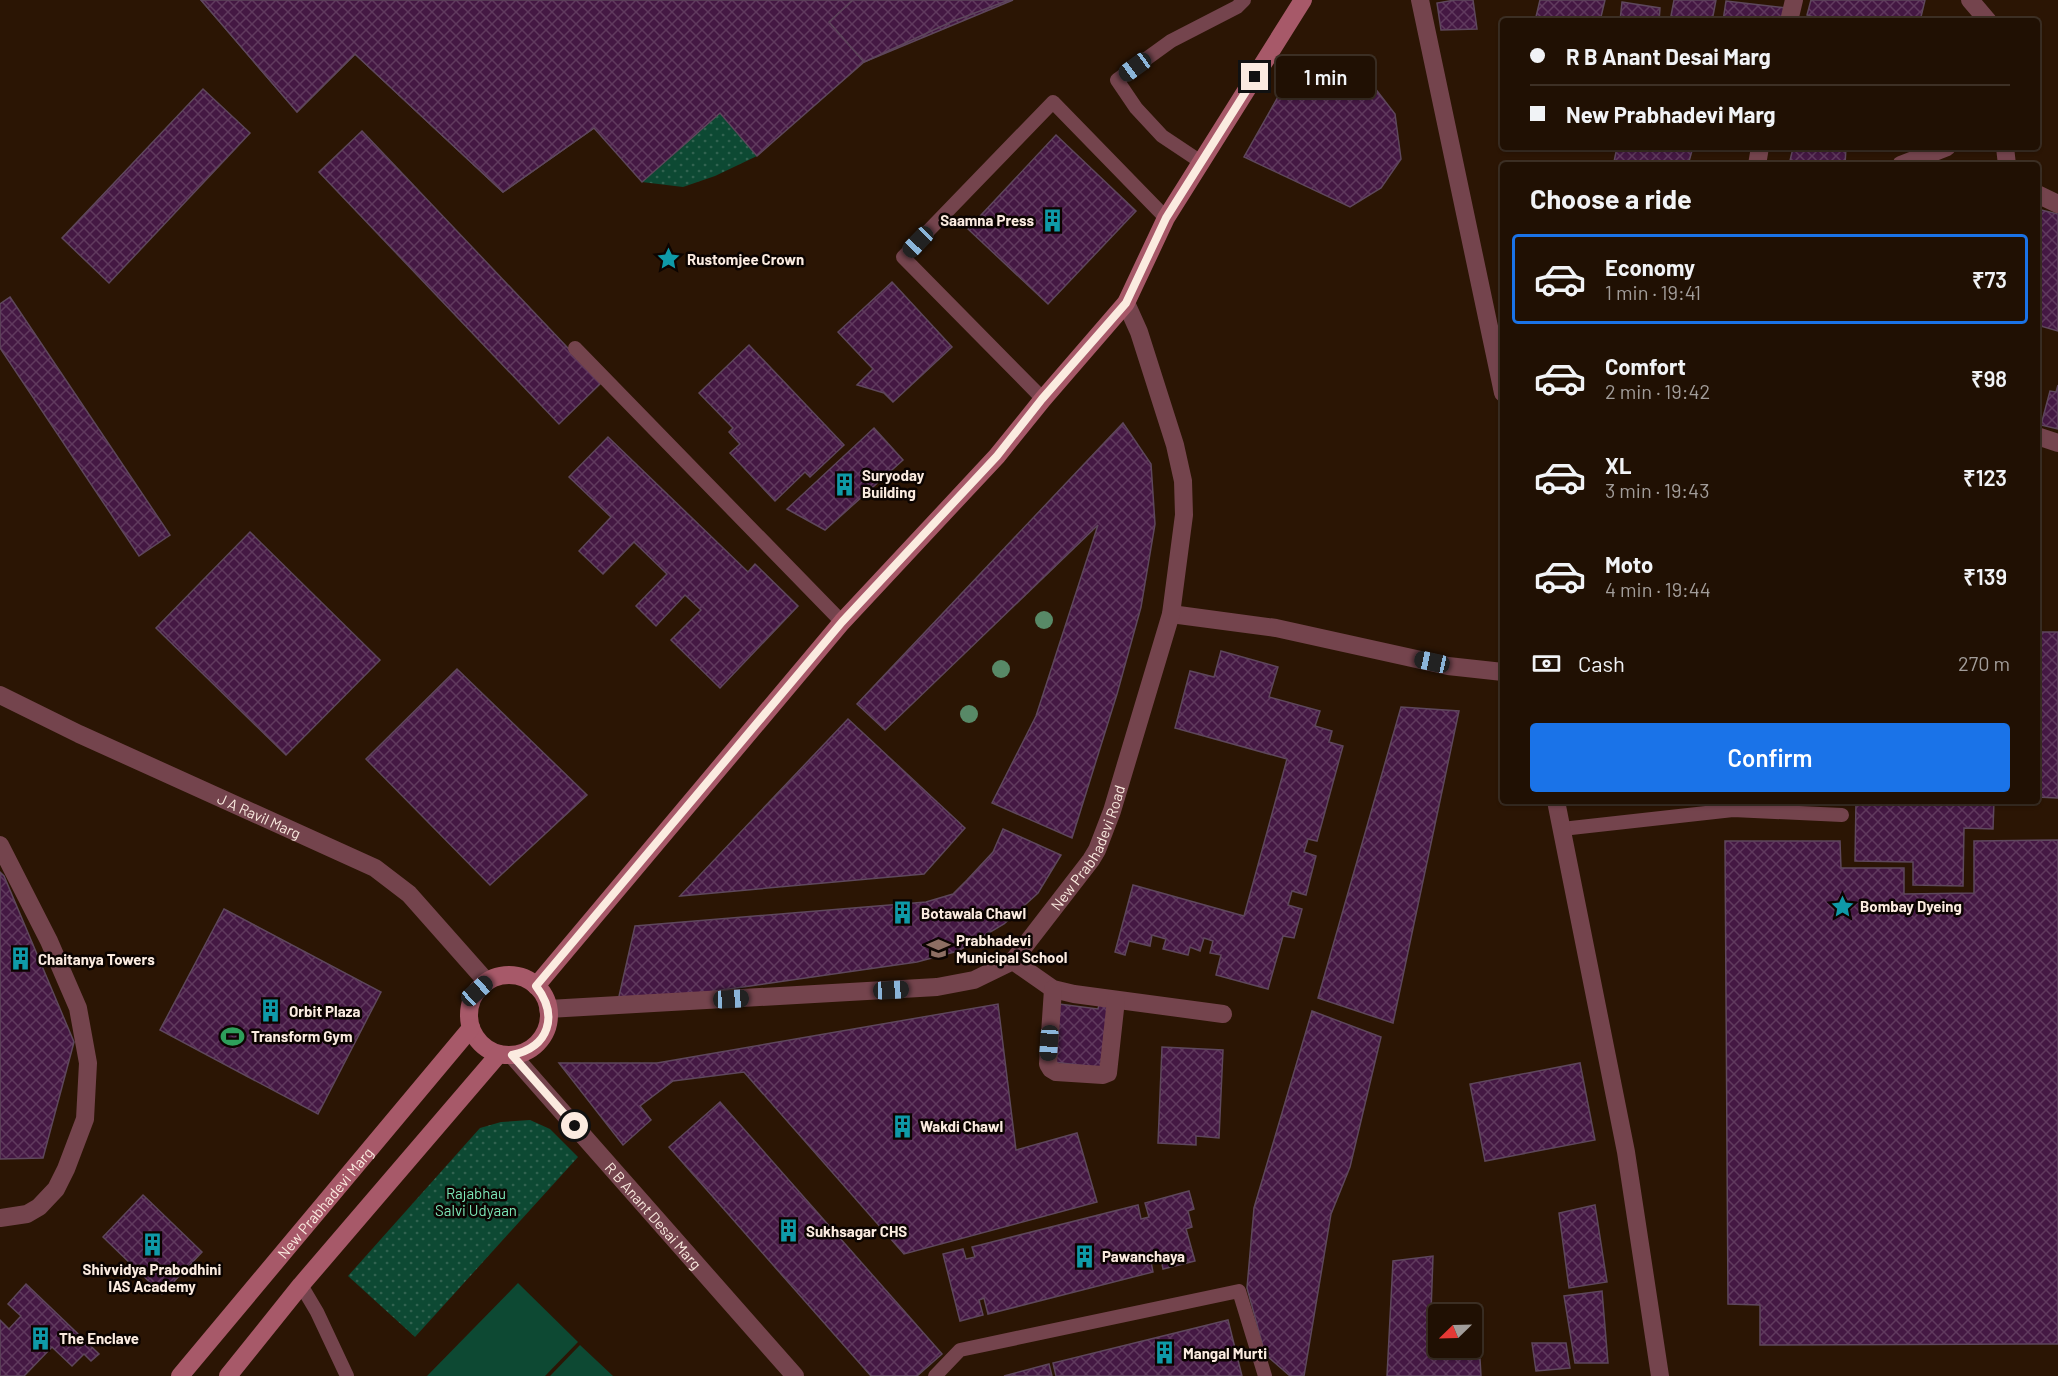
<!DOCTYPE html>
<meta charset="utf-8">
<style>
:root{--surface:#201003;--page:#2d1e12;--text:#f1f3f6;--muted:#a29d9a;--line:#3d3025;--accent:#1a73e8}
body{margin:0;font-family:Barlow,sans-serif;background:var(--page);color:var(--text);height:100vh;display:flex;flex-direction:column;font-size:22px;white-space:nowrap}
*{box-sizing:border-box;margin:0}
p{font-size:20px;color:var(--muted)}
.icon{flex:none;width:33px;height:33px;fill:none;stroke:currentColor;stroke-width:2;stroke-linecap:round;stroke-linejoin:round}
.map{position:relative;flex:1;overflow:hidden}
.sheet{position:absolute;left:1500px;top:162px;width:540px;height:642px;display:flex;flex-direction:column;background:var(--surface);border-radius:6px;box-shadow:0 2px 4px #0004,0 0 0 2px var(--line)}
.sheet>*{flex:none}
.guide{position:absolute;left:1500px;top:18px;width:540px;height:132px;border-radius:6px;box-shadow:0 2px 4px #0004,0 0 0 2px var(--line);display:grid;align-content:center;height:132px;padding:0 30px;background:var(--surface)}
.needle{width:39px;rotate:247deg}
.tools{position:absolute;left:1428px;top:1304px;display:grid;gap:12px}
.tools a{display:grid;place-items:center;width:54px;height:54px;border-radius:6px;background:var(--surface);box-shadow:0 2px 4px #0004,0 0 0 2px var(--line);font-size:30px}
.end{position:absolute;width:27px;height:27px;margin:-14px;border:8px solid #fbebe0;background:#111;box-shadow:0 0 0 3px #111}
.from{border-radius:50%}
.bubble{position:absolute;height:42px;border-radius:6px;background:var(--surface);box-shadow:0 2px 4px #0004,0 0 0 2px var(--line);font-size:20px;font-weight:600;line-height:42px;text-align:center}
.car{position:absolute;width:18px;height:36px;margin:-18px -9px;border-radius:8px;box-shadow:0 0 4px 2px #0007;background:linear-gradient(#222 24%,#8ab4d8 0 40%,#222 0 76%,#8ab4d8 0 86%,#222 0)}
.guide b{display:flex;align-items:center;gap:21px;height:57px;font-size:22px}
.guide b+b{border-top:2px solid var(--line)}
.guide i{width:15px;height:15px;background:var(--text)}
ul{padding:0;list-style:none}
li{display:flex;align-items:center;gap:18px;height:90px;margin:0 12px 9px;padding:0 18px;border:3px solid transparent;border-radius:6px}
li div{flex:1}
li b{display:block;font-size:22px}
li em{font-style:normal;font-weight:600}
li.current{border-color:var(--accent)}
li>.icon{width:54px;height:54px;stroke-width:1.5}
h2{padding:0 30px;font-size:27px;line-height:72px}
.pay{display:flex;align-items:center;gap:15px;height:66px;padding:0 30px;font-size:22px}
.pay p{margin-inline-start:auto}
.primary-button{display:flex;gap:12px;margin-top:auto;padding:12px 30px}
.primary-button a{flex:1;height:69px;border-radius:6px;background:var(--accent);color:#fff;font-size:24px;font-weight:600;line-height:69px;text-align:center}
.map>svg:first-child{display:block}
.green{fill:#0d4933}
.park{fill:url(#park-dots)}
.building{fill:url(#building-cross-hatch);stroke:#5e475c;stroke-width:1.5}
.lines{fill:none;stroke-linecap:round;stroke-linejoin:round}
.service{stroke:#74444d;stroke-width:14}
.minor{stroke:#74444d;stroke-width:18}
.secondary{stroke:#a75969;stroke-width:18}
.tree{fill:#588967}
.route{stroke:#fbebe0;stroke-width:8}
.labels{text-anchor:middle;dominant-baseline:central;stroke-width:5;stroke-linejoin:round;paint-order:stroke}
.poi-label{font-size:15px;font-weight:bold;fill:#fbebe0;stroke:#0c0401;text-anchor:start}
.street-label{font-size:15px;fill:#fbebe0;stroke:#0c0401}
.park-label{font-size:15px;fill:#7de8b8;stroke:#0c0401}
</style>
<div class="map">
<svg width="2058" height="1376" viewBox="0 0 2058 1376">
<defs>
<pattern id="park-dots" width="8" height="8" patternUnits="userSpaceOnUse" patternTransform="scale(1.5)"><rect width="8" height="8" fill="#0d4933"/><path d="M2 2h.1M6 6h.1" fill="none" stroke="#316350" stroke-width="1.8" stroke-linecap="round"/></pattern>
<pattern id="building-cross-hatch" width="8" height="8" patternUnits="userSpaceOnUse" patternTransform="scale(1.5)"><rect width="8" height="8" fill="#441843"/><path d="M0 0l8 8M0 8l8-8" fill="none" stroke="#603a5e"/></pattern>
</defs>
<rect width="100%" height="100%" fill="#2b1504"/>
<g class="green">
<path d="M518,1283L578,1342L545,1376H427Z"/>
<path d="M580,1345L613,1376H550Z"/>
</g>
<g class="park">
<path d="M720,113L757,156L715,176L683,187L642,182Z"/>
<path d="M530,1120L550,1129L578,1157L415,1337L348,1276L480,1128L501,1122Z"/>
</g>
<g class="building">
<path d="M201,0H654L638,14L675,56L594,128L503,192L355,54L297,112Z"/>
<path d="M201,0H1013L864,62L757,156L720,113L642,182L594,128L503,192L355,54L297,112Z"/>
<path d="M853,0H1009L951,22L864,62L829,22Z"/>
<path d="M1455,0H1473L1477,29L1441,30L1437,3Z"/>
<path d="M1540,0H1605L1600,21H1535Z"/>
<path d="M1674,0H1716L1712,21H1687L1671,16Z"/>
<path d="M1811,0H1925L1920,21H1828L1807,15Z"/>
<path d="M1726,1L1786,8L1783,21H1723Z"/>
<path d="M1622,2L1660,8L1659,21H1620Z"/>
<path d="M1296,65L1374,87L1395,114L1401,159L1381,188L1350,207L1244,157Z"/>
<path d="M203,89L250,133L109,283L62,238Z"/>
<path d="M362,131L601,383L559,424L319,172Z"/>
<path d="M1056,135L1136,211L1048,304L968,229Z"/>
<path d="M1617,147H1693L1688,165H1655L1614,162Z"/>
<path d="M1788,147H1846L1845,165H1789L1793,148Z"/>
<path d="M2037,209L2058,214V331L2037,325Z"/>
<path d="M892,282L952,347L893,402L884,393L857,385L873,369L838,332Z"/>
<path d="M10,297L170,535L139,556L0,348V304Z"/>
<path d="M749,345L844,445L810,477L805,472L775,501L730,453L740,444L729,432L733,428L699,393Z"/>
<path d="M2058,385V429L2041,425L2050,391L2056,392Z"/>
<path d="M1123,423L1151,464L1155,524L1141,607L1117,694L1072,838L992,803L1036,716L1098,525L885,730L857,704Z"/>
<path d="M874,428L903,460L825,530L787,509Z"/>
<path d="M608,437L748,572L755,564L798,606L720,688L671,640L701,610L685,595L656,626L636,606L667,574L634,542L603,574L579,551L611,517L569,477Z"/>
<path d="M250,532L380,660L286,755L156,628Z"/>
<path d="M2037,632H2058V798L2037,797Z"/>
<path d="M1221,651L1278,667L1269,697L1320,711L1315,726L1332,731L1329,742L1343,746L1317,841L1308,839L1304,852L1316,856L1306,895L1292,891L1288,905L1302,909L1294,938L1283,936L1268,989L1216,975L1221,955L1210,953L1213,941L1204,938L1200,951L1190,947L1188,955L1163,949L1166,939L1152,935L1150,946L1129,941L1125,955L1115,952L1133,885L1244,916L1287,759L1175,728L1190,671L1214,677Z"/>
<path d="M457,669L587,795L490,885L366,759Z"/>
<path d="M1401,707L1459,711L1393,1023L1318,998Z"/>
<path d="M848,719L965,828L924,874L680,896Z"/>
<path d="M1856,801H1994L1993,829L1964,828L1963,886L1913,885V862L1855,861Z"/>
<path d="M1003,829L1061,855L1038,893L1004,924L958,951L917,962L617,1005L635,926L926,902L953,894L967,880L993,852Z"/>
<path d="M2058,840V1344L1760,1345V1305L1728,1304L1725,841H1840L1841,868H1904V894L1974,893V841Z"/>
<path d="M0,872L4,876L74,1042L43,1158L0,1159Z"/>
<path d="M224,909L381,992L318,1114L160,1030Z"/>
<path d="M998,1004L1016,1150L1077,1133L1097,1202L904,1254L744,1072L673,1081L640,1106L651,1120L623,1145L559,1063H657Z"/>
<path d="M1059,1004L1098,1009L1099,1005L1112,1006L1104,1068L1053,1062Z"/>
<path d="M1312,1011L1381,1037L1350,1167L1331,1214L1304,1376H1290L1265,1354L1247,1288L1254,1208Z"/>
<path d="M1162,1047L1223,1050L1219,1138L1196,1136V1145L1158,1143Z"/>
<path d="M1580,1063L1595,1140L1485,1161L1470,1084Z"/>
<path d="M720,1102L942,1354L917,1376H871L669,1147Z"/>
<path d="M1189,1191L1194,1209L1188,1211L1192,1227L1186,1229L1195,1261L1163,1269L1161,1259L1151,1262L1153,1272L988,1314L984,1298L979,1300L983,1315L960,1321L943,1254L963,1249L966,1259L975,1257L972,1247L1138,1205L1141,1219L1149,1217L1145,1203Z"/>
<path d="M143,1195L202,1252L162,1294L103,1237Z"/>
<path d="M1595,1205L1607,1282L1569,1288L1559,1213Z"/>
<path d="M1433,1256L1431,1312L1447,1314H1438V1347H1453V1355L1480,1359L1481,1376H1387L1393,1261Z"/>
<path d="M26,1284L99,1354L91,1361L84,1354L72,1366L52,1347L24,1376H0V1320L9,1329L21,1316L8,1304Z"/>
<path d="M1602,1291L1608,1363H1575L1564,1296Z"/>
<path d="M1228,1320L1242,1376H1056L1053,1363Z"/>
<path d="M1532,1343H1566L1570,1368L1536,1371Z"/>
<path d="M1049,1364L1052,1376H1004Z"/>
</g>
<g class="lines">
<g class="service">
<path d="M1201,162L1162,136L1136,108L1117,80L1171,41L1237,7L1244,0"/>
<path d="M575,348L842,622"/>
<path d="M1043,399L903,257L1053,102L1166,218"/>
<path d="M1562,829L1733,810L1842,815"/>
<path d="M301,1285L317,1312L347,1376"/>
<path d="M935,1376L960,1350L1239,1291L1265,1376"/>
</g>
<g class="minor">
<path d="M1420,0L1503,393"/>
<path d="M1970,0L1988,21"/>
<path d="M1789,21L1794,0"/>
<path d="M2005,147L2007,165"/>
<path d="M1757,165L1760,147"/>
<path d="M1901,165L1947,147"/>
<path d="M2037,194L2058,204"/>
<path d="M2037,436L2058,443"/>
<path d="M1171,614L1276,628L1448,666L1503,672"/>
<path id="s1" d="M0,695L79,734L375,868L409,894L487,982"/>
<path d="M1556,801L1626,1152L1660,1376"/>
<path d="M0,845L49,941L78,1008L88,1063L85,1119L66,1169L56,1189L39,1207L27,1214L0,1218"/>
<path d="M1013,961L1053,989L1074,994L1223,1014"/>
<path d="M1053,989L1048,1064L1051,1069L1056,1072L1103,1075L1108,1073L1116,1000"/>
<path id="s2" d="M548,1009L937,987L974,980L1013,961L1091,860L1097,850L1112,811L1171,614L1184,515L1183,481L1175,445L1139,332L1126,303"/>
<path id="s3" d="M512,1055L795,1376"/>
</g>
<g class="secondary">
<circle cx="509" cy="1015" r="40"/>
<path d="M536,986L842,622L997,456L1043,399L1126,303L1166,218L1303,0"/>
<path id="s4" d="M180,1376L471,1028"/>
<path d="M228,1376L301,1285L499,1054"/>
</g>
</g>
<g class="tree">
<circle cx="1044" cy="620" r="9"/>
<circle cx="1001" cy="669" r="9"/>
<circle cx="969" cy="714" r="9"/>
</g>
<g class="lines">
<path class="route" d="M575,1126L512,1055C549,1047 559,1016 536,986L842,622L997,456L1042,399L1126,303L1166,218L1255,77"/>
</g>
<defs>
<symbol id="building-bare" viewBox="-9 -9 18 18"><path d="M-4-6H4V6H1V3H-1V6H-4ZM-2.5-4.3h1.7v1.8h-1.7ZM.8-4.3h1.7v1.8H.8ZM-2.5-1h1.7V.8h-1.7ZM.8-1h1.7V.8H.8Z" fill="#0f9aa8" stroke="#0c0401" stroke-width="2.5" paint-order="stroke"/></symbol>
<symbol id="sight-bare" viewBox="-9 -9 18 18"><path d="M0-6L1.8-2.2L6-1.7L2.9 1.2L3.7 5.4L0 3.3L-3.7 5.4L-2.9 1.2L-6-1.7L-1.8-2.2Z" fill="#0f9aa8" stroke="#0c0401" stroke-width="2.5" paint-order="stroke"/></symbol>
<symbol id="school-bare" viewBox="-9 -9 18 18"><path d="M0-5L7-2L0 1L-7-2ZM-4 1L0 2.5L4 1V4Q0 6-4 4Z" fill="#8d6e63" stroke="#0c0401" stroke-width="2.5" paint-order="stroke"/></symbol>
<symbol id="stadium-bare" viewBox="-9 -9 18 18"><path d="M0-5a6.5 5 0 1 0 0 10a6.5 5 0 1 0 0-10ZM-3.5-1.8h7v3.6h-7Z" fill="#2e9e5b" stroke="#0c0401" stroke-width="2.5" paint-order="stroke"/></symbol>
</defs>
<g fill-rule="evenodd">
<use href="#building-bare" x="1036" y="204" width="33" height="33"/>
<use href="#sight-bare" x="652" y="242" width="33" height="33"/>
<use href="#building-bare" x="828" y="468" width="33" height="33"/>
<use href="#sight-bare" x="1826" y="890" width="33" height="33"/>
<use href="#building-bare" x="886" y="896" width="33" height="33"/>
<use href="#school-bare" x="922" y="932" width="33" height="33"/>
<use href="#building-bare" x="4" y="942" width="33" height="33"/>
<use href="#building-bare" x="254" y="994" width="33" height="33"/>
<use href="#stadium-bare" x="216" y="1020" width="33" height="33"/>
<use href="#building-bare" x="886" y="1110" width="33" height="33"/>
<use href="#building-bare" x="772" y="1214" width="33" height="33"/>
<use href="#building-bare" x="136" y="1228" width="33" height="33"/>
<use href="#building-bare" x="1068" y="1240" width="33" height="33"/>
<use href="#building-bare" x="24" y="1322" width="33" height="33"/>
<use href="#building-bare" x="1148" y="1336" width="33" height="33"/>
</g>
<g class="labels">
<g class="poi-label">
<text x="1034" y="220" text-anchor="end">Saamna Press</text>
<text x="687" y="259">Rustomjee Crown</text>
<text x="862" y="475">Suryoday<tspan x="862" dy="17">Building</tspan></text>
<text x="1860" y="906">Bombay Dyeing</text>
<text x="921" y="913">Botawala Chawl</text>
<text x="956" y="940">Prabhadevi<tspan x="956" dy="17">Municipal School</tspan></text>
<text x="38" y="959">Chaitanya Towers</text>
<text x="289" y="1011">Orbit Plaza</text>
<text x="251" y="1036">Transform Gym</text>
<text x="920" y="1126">Wakdi Chawl</text>
<text x="806" y="1231">Sukhsagar CHS</text>
<text x="1102" y="1256">Pawanchaya</text>
<text x="152" y="1269" text-anchor="middle">Shivvidya Prabodhini<tspan x="152" dy="17">IAS Academy</tspan></text>
<text x="59" y="1338">The Enclave</text>
<text x="1183" y="1353">Mangal Murti</text>
</g>
<g class="street-label">
<text stroke="none"><textPath href="#s1" startOffset="286">J A Ravil Marg</textPath></text>
<text stroke="none"><textPath href="#s2" startOffset="608">New Prabhadevi Road</textPath></text>
<text stroke="none"><textPath href="#s4" startOffset="226">New Prabhadevi Marg</textPath></text>
<text stroke="none"><textPath href="#s3" startOffset="214">R B Anant Desai Marg</textPath></text>
</g>
<g class="park-label">
<text x="476" y="1193">Rajabhau<tspan x="476" dy="17">Salvi Udyaan</tspan></text>
</g>
</g>
</svg>
<div class="tools">
<a><svg class="needle" viewBox="-14 -14 28 28"><path d="M0-13l5 13h-10z" fill="#e53935"/><path d="M0 13l5-13h-10z" fill="#a29d9a"/></svg></a>
</div>
<i class="end from" style="left:575px;top:1126px"></i>
<i class="end" style="left:1255px;top:77px"></i>
<div class="bubble" style="left:1276px;top:56px;width:99px">1 min</div>
<i class="car" style="left:1135px;top:67px;rotate:234deg"></i>
<i class="car" style="left:918px;top:242px;rotate:224deg"></i>
<i class="car" style="left:1432px;top:662px;rotate:282deg"></i>
<i class="car" style="left:891px;top:990px;rotate:87deg"></i>
<i class="car" style="left:477px;top:991px;rotate:48deg"></i>
<i class="car" style="left:731px;top:999px;rotate:87deg"></i>
<i class="car" style="left:1049px;top:1043px;rotate:184deg"></i>
<div class="guide">
<b><i class="from"></i>R B Anant Desai Marg</b>
<b><i></i>New Prabhadevi Marg</b>
</div>
<section class="sheet">
<h2>Choose a ride</h2>
<ul>
<li class="current"><svg class="icon" aria-label="car" viewBox="0 0 24 24"><path d="M5 17H2v-5l4-1 3-4h7l3 4 3 1v5h-3M9 17h6M6 11h13"/><circle cx="7" cy="17" r="2"/><circle cx="17" cy="17" r="2"/></svg><div><b>Economy</b><p>1 min · 19:41</p></div><em>₹73</em></li>
<li><svg class="icon" aria-label="car" viewBox="0 0 24 24"><path d="M5 17H2v-5l4-1 3-4h7l3 4 3 1v5h-3M9 17h6M6 11h13"/><circle cx="7" cy="17" r="2"/><circle cx="17" cy="17" r="2"/></svg><div><b>Comfort</b><p>2 min · 19:42</p></div><em>₹98</em></li>
<li><svg class="icon" aria-label="car" viewBox="0 0 24 24"><path d="M5 17H2v-5l4-1 3-4h7l3 4 3 1v5h-3M9 17h6M6 11h13"/><circle cx="7" cy="17" r="2"/><circle cx="17" cy="17" r="2"/></svg><div><b>XL</b><p>3 min · 19:43</p></div><em>₹123</em></li>
<li><svg class="icon" aria-label="car" viewBox="0 0 24 24"><path d="M5 17H2v-5l4-1 3-4h7l3 4 3 1v5h-3M9 17h6M6 11h13"/><circle cx="7" cy="17" r="2"/><circle cx="17" cy="17" r="2"/></svg><div><b>Moto</b><p>4 min · 19:44</p></div><em>₹139</em></li>
</ul>
<div class="pay"><svg class="icon" aria-label="cash" viewBox="0 0 24 24"><path d="M3 7h18v10H3z"/><circle cx="12" cy="12" r="2"/></svg>Cash<p>270 m</p></div>
<div class="primary-button"><a>Confirm</a></div>
</section>
</div>
